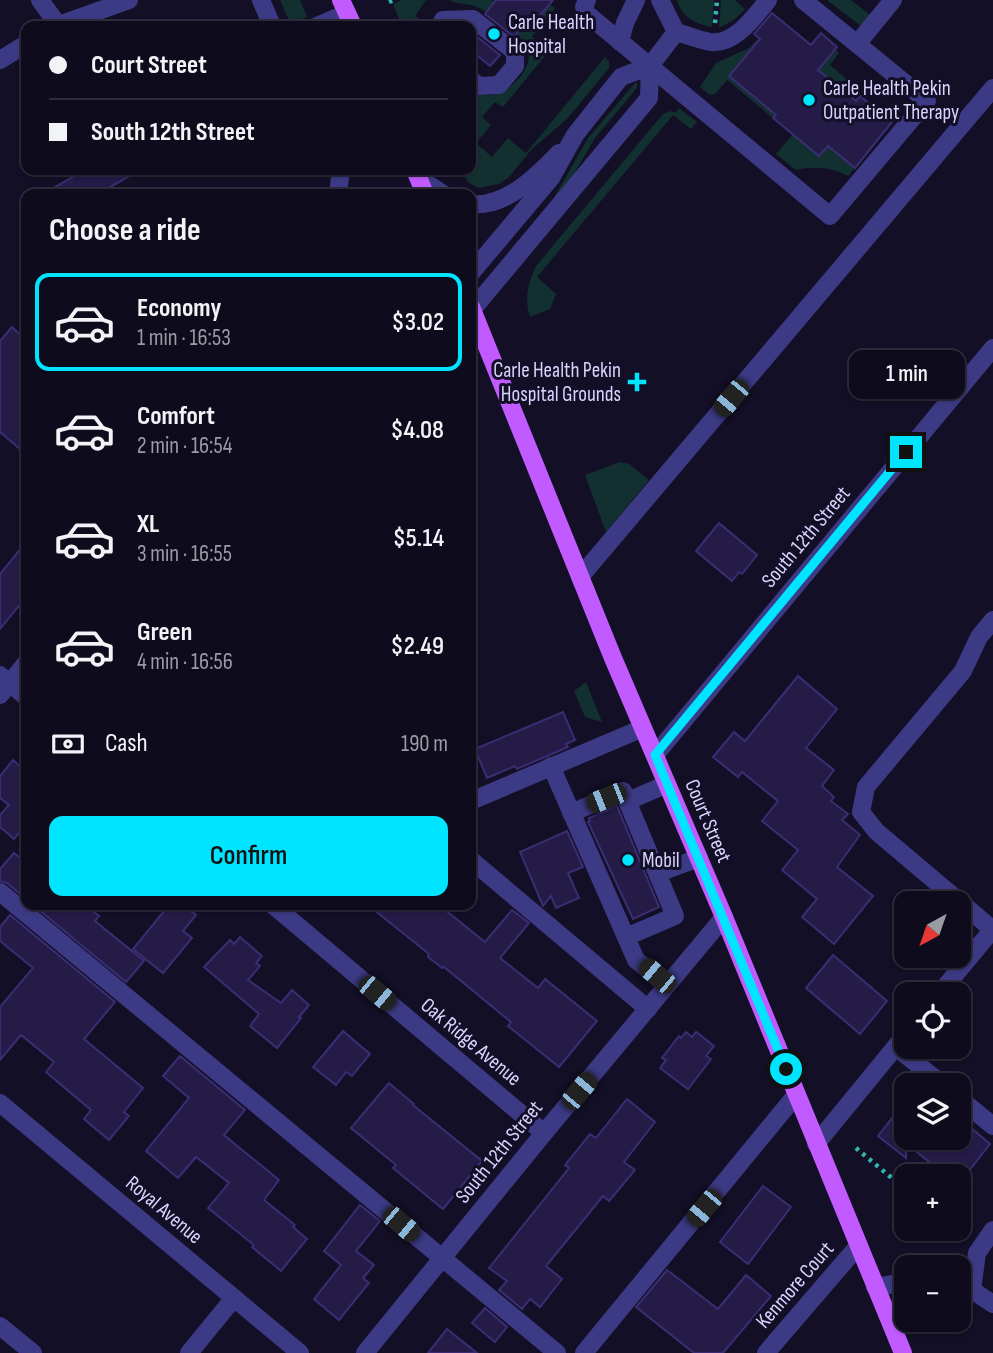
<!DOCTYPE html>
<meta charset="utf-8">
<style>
:root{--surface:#0e0b1c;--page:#171425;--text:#f1f3f6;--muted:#9b9ba3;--line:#2e2b3b;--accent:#00e5ff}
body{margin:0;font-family:"Sofia Sans Condensed",sans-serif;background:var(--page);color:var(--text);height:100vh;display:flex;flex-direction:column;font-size:26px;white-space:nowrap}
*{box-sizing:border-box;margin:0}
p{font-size:23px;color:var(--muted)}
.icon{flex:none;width:38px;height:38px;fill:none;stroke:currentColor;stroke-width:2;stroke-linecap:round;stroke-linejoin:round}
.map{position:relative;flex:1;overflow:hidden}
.details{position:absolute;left:21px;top:189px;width:455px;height:721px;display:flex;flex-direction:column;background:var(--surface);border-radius:14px;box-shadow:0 2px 5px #0004,0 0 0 2px var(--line)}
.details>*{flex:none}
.hud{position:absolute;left:21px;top:21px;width:455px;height:154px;border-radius:14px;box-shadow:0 2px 5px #0004,0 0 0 2px var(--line);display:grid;align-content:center;height:154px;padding:0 28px;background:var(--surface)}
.needle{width:46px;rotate:220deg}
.fabs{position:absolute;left:894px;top:891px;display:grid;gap:14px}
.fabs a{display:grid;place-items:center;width:77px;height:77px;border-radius:14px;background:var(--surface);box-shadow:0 2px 5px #0004,0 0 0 2px var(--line);font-size:35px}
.end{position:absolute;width:32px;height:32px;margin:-16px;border:9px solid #00e5ff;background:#111;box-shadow:0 0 0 4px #111}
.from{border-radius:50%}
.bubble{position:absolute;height:49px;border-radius:14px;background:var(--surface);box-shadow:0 2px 5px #0004,0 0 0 2px var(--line);font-size:23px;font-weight:600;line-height:49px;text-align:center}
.car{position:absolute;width:21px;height:42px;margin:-21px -10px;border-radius:9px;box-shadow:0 0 5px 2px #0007;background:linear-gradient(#222 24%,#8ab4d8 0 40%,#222 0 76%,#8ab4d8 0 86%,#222 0)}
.hud b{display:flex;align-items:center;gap:24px;height:66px;font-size:26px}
.hud b+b{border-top:2px solid var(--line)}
.hud i{width:18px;height:18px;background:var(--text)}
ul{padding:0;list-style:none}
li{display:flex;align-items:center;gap:21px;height:98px;margin:0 14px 10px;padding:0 14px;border:4px solid transparent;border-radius:14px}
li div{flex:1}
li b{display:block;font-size:26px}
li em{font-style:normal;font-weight:600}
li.on{border-color:var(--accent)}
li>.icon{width:63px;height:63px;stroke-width:1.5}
h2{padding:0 28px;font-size:32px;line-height:84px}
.pay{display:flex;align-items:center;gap:18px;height:77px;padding:0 28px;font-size:26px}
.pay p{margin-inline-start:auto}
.button{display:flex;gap:14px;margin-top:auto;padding:14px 28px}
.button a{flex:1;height:80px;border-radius:14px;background:var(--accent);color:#111;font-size:28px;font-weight:600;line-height:80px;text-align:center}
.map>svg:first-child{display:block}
.green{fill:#12302f}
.building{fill:#241b47;stroke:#3b2d73;stroke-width:2}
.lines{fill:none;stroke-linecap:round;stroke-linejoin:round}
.path{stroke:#2fb8b0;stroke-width:4.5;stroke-dasharray:3.5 5;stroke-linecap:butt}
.minor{stroke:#3d3a85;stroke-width:18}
.major{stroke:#c25bff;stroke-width:18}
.route{stroke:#00e5ff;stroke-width:9}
.poi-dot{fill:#00e5ff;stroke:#130f26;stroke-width:2.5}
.labels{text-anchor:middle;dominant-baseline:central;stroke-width:6;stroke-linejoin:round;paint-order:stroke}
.poi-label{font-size:21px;fill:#d9d4ff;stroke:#130f26;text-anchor:start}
.street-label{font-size:21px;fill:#d9d4ff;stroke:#130f26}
</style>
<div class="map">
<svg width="993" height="1353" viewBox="0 0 993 1353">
<rect width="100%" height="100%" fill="#130f26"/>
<g class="green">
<path d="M280,0H300L307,17L290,23Z"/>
<path d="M402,0H426L415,16L428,26H402L393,4Z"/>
<path d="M449,0H492L495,2L486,12C467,0 465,7 449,0Z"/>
<path d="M677,0H714L712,27C695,24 682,17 677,0Z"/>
<path d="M721,0H735L745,9L734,20L719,28Z"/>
<path d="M827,0H851L870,15L861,26Z"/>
<path d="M549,4L555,8L532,37L549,51L503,107L495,102L482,117L491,125L476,143L492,157L508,138L526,153L605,57L609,62V68L567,119L531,150L509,177L499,184L478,188L468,182L461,170H471V91C478,93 486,96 493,95C510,92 536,66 527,48C525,43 519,40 515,37L528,20L533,24Z"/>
<path d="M759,38L730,76L776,115L773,118L727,80L715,94L710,95L700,87L716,63L749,48Z"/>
<path d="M835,49L839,53L830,65L861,91L854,99L818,70Z"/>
<path d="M635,83H637V88L595,138L565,189L557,197L555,196L588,138Z"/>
<path d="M679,108L697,122L691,129L673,115L537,277L556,294L550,309L530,317C524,299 528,283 536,266L663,114L671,111L675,113Z"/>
<path d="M793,134L828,146L855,168L848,176C831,167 815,166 796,170L776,154Z"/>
<path d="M620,462L629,464L649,480L606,532L585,475Z"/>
<path d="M586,682L602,722L585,717L574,691Z"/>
</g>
<g class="building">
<path d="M496,0H553L533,24L528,20L514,37L485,14Z"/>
<path d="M772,13L811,45L821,33L837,47L818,70L856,101L860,96L892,122L855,168L828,146L819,156L773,118L776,115L729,76L760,39L754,34Z"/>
<path d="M471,32L500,55L490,66L471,50Z"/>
<path d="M85,170H140L98,194H43Z"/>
<path d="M12,327L26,340V454L0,432V341Z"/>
<path d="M719,523L757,555L742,574L739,572L732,581L696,551Z"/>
<path d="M26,542V597L0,629V574Z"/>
<path d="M798,676L837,709L806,748L834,770L822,786L834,797L831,801L848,814L842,820L860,835L837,867L873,896L834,944L802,917L817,899L782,870L798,850L762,821L778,801L742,772L738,777L713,757L734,732L745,741Z"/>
<path d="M563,712L575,740L566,744L568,747L517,769L515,766L487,778L475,749Z"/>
<path d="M13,760L26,772V824L14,839L0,827V815L9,805L0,798V776Z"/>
<path d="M617,806L659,907L633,919L588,822L590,821L589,818Z"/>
<path d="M567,831L583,867L568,873L579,898L556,908L551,896L543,906L520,852Z"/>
<path d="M14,853L26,863V899L7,883L0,881V869Z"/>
<path d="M33,905H85L99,916L95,921L144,961L126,982Z"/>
<path d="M169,905H184L196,915L183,931L192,938L163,973L133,949Z"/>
<path d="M368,905H439L485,942L512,910L529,923L500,958L538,988L545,979L597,1021L559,1067L508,1026L511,1022L444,967L442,968L428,957L429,954Z"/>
<path d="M10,915L115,1002L84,1039L143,1088L124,1112L129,1116L109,1140L84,1119L91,1110L46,1072L54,1062L21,1035L0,1060V1007L33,968L0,941V927Z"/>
<path d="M240,937L262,956L256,963L260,966L248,980L281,1003L292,990L309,1005L299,1017L301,1018L277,1048L250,1026L259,1014L204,967L230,940L234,944Z"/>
<path d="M833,955L887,1001L860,1034L806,988Z"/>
<path d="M343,1031L370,1054L352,1076L346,1072L336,1085L313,1067Z"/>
<path d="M686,1032L692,1037L696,1032L714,1046L706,1056L711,1059L688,1089L660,1068L666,1060L662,1058L679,1036L681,1038Z"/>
<path d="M180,1056L245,1110L224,1135L279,1180L264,1200L295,1225L293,1227L307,1239L281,1271L252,1247L254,1245L208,1208L229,1183L196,1157L178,1178L146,1151L189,1098L163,1076Z"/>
<path d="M389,1083L414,1104L413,1105L482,1161L443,1209L393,1168L396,1165L351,1128Z"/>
<path d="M627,1099L655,1122L624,1162L635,1170L609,1201L603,1196L546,1266L562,1279L540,1307L530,1299L522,1309L499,1290L507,1281L489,1268L569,1168L565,1165L590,1134L596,1138Z"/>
<path d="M906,1100V1138H959V1129L964,1122L990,1144L961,1181L959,1176L949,1170L945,1175L906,1143V1158L878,1136Z"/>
<path d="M763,1186L791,1207L748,1264L720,1242Z"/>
<path d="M360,1205L380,1221L356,1251L374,1265L363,1278L369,1283L339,1320L314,1299L341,1265L324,1251Z"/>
<path d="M667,1270L718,1309L746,1275L771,1296L723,1353H694L636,1307Z"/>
<path d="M485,1308L507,1327L495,1342L472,1323Z"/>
<path d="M447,1329L477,1353H428Z"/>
</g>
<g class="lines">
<g class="path">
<path d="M389,2L394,0"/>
<path d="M715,23L717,0"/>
<path d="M856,1148L906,1190"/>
</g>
<g class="minor">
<path d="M40,0L58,25"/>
<path d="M261,0L272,26"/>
<path d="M587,0L584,7L587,14L830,216L927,101L857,44"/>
<path d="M660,0L676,32C687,35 699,40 710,42C734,46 755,16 768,0"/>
<path d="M803,0L857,44L893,0"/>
<path d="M56,26L129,0"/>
<path d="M317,26L347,13"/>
<path d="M440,26L443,20L473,19L515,52V66L499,85L479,86L471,80"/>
<path d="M620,42L625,23L636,0"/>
<path d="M0,60L26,44"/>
<path d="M650,66L676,32"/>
<path d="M419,178L443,194"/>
<path d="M338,194L341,170"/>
<path d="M471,204C505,208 537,176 559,153"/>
<path d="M471,273L551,178L575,135L621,77L650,66L649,98L472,310"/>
<path d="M580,577L993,88"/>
<path d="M0,675L26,697"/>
<path d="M0,695L26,663"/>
<path d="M655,755L993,348"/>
<path d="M551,766L636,960L667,985"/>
<path d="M471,801L643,728"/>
<path d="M628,801L667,784"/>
<path d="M571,813L623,791L675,916L626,937"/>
<path d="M471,860L648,1009"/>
<path d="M658,873L699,858"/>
<path d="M0,892L557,1353"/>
<path d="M273,905L544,1133"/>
<path d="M992,929L876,831L861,812L866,787L963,671L979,637L993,620"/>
<path d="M939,994L993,929"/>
<path d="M896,1047L943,1085"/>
<path d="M959,1098L993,1126"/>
<path d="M0,1103L300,1353"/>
<path d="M816,1144L906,1034"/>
<path d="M959,1284L972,1290L993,1304"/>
<path d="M875,1287L906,1282"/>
<path d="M972,1290L977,1253L993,1230"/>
<path d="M0,1326L33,1353"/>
<path d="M189,1353L234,1298"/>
<path d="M365,1353L544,1133L724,917"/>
<path d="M584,1353L796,1095"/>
<path d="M766,1353L858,1246"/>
</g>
<g class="major">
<path d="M341,0L353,26"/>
<path d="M415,170L425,194"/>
<path d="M471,307L613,658L724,917L903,1353"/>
</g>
</g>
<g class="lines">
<path class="route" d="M786,1069L655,755L906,452"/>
</g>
<g class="poi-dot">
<circle cx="494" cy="34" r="7"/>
<circle cx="809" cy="100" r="7"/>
<path d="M633.5 371.5h7v7h7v7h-7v7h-7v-7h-7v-7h7z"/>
<circle cx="628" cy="860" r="7"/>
</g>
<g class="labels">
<g class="poi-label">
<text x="508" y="22">Carle Health<tspan x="508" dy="24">Hospital</tspan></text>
<text x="823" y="88">Carle Health Pekin<tspan x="823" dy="24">Outpatient Therapy</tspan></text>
<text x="621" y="370" text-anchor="end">Carle Health Pekin<tspan x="621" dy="24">Hospital Grounds</tspan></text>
<text x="642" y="860">Mobil</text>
</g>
<g class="street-label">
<text transform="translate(806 537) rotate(-50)">South 12th Street</text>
<text transform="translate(708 821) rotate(67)">Court Street</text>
<text transform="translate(471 1042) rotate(40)">Oak Ridge Avenue</text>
<text transform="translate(499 1152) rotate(-51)">South 12th Street</text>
<text transform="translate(164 1210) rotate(40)">Royal Avenue</text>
<text transform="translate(795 1285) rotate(-49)">Kenmore Court</text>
</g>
</g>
</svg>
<div class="fabs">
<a><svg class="needle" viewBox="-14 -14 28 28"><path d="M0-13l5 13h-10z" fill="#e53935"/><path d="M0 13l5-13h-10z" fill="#9b9ba3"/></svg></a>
<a><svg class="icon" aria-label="locate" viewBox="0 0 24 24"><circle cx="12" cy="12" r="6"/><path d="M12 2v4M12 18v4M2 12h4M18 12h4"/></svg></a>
<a><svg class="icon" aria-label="layers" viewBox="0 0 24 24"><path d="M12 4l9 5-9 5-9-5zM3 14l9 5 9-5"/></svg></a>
<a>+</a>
<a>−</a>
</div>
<i class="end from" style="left:786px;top:1069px"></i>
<i class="end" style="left:906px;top:452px"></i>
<div class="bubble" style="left:849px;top:350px;width:116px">1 min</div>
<i class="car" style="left:731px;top:398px;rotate:220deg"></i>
<i class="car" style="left:606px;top:798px;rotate:248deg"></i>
<i class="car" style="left:657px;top:976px;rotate:310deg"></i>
<i class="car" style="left:377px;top:993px;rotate:130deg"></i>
<i class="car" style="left:579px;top:1091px;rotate:40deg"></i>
<i class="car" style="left:704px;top:1208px;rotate:220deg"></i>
<i class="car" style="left:401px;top:1224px;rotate:130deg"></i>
<div class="hud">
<b><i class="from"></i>Court Street</b>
<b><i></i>South 12th Street</b>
</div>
<section class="details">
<h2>Choose a ride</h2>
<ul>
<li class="on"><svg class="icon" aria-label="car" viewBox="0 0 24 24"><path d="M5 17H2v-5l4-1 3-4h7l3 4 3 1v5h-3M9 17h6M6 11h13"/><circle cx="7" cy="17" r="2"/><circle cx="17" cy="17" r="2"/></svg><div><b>Economy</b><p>1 min · 16:53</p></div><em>$3.02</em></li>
<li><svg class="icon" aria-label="car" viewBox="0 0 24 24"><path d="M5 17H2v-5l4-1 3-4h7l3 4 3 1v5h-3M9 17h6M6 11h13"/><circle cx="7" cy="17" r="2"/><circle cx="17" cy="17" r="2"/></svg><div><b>Comfort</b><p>2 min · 16:54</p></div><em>$4.08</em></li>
<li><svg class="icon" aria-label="car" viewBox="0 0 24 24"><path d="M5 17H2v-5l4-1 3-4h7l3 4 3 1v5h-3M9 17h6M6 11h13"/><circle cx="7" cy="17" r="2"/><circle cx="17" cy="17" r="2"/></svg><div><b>XL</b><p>3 min · 16:55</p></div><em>$5.14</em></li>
<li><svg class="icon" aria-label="car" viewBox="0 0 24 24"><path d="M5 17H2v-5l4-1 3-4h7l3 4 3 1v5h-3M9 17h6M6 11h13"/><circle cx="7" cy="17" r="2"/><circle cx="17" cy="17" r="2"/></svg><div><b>Green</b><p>4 min · 16:56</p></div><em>$2.49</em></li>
</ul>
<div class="pay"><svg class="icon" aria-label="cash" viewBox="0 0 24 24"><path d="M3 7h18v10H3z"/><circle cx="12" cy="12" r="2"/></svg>Cash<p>190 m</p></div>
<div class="button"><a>Confirm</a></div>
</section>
</div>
